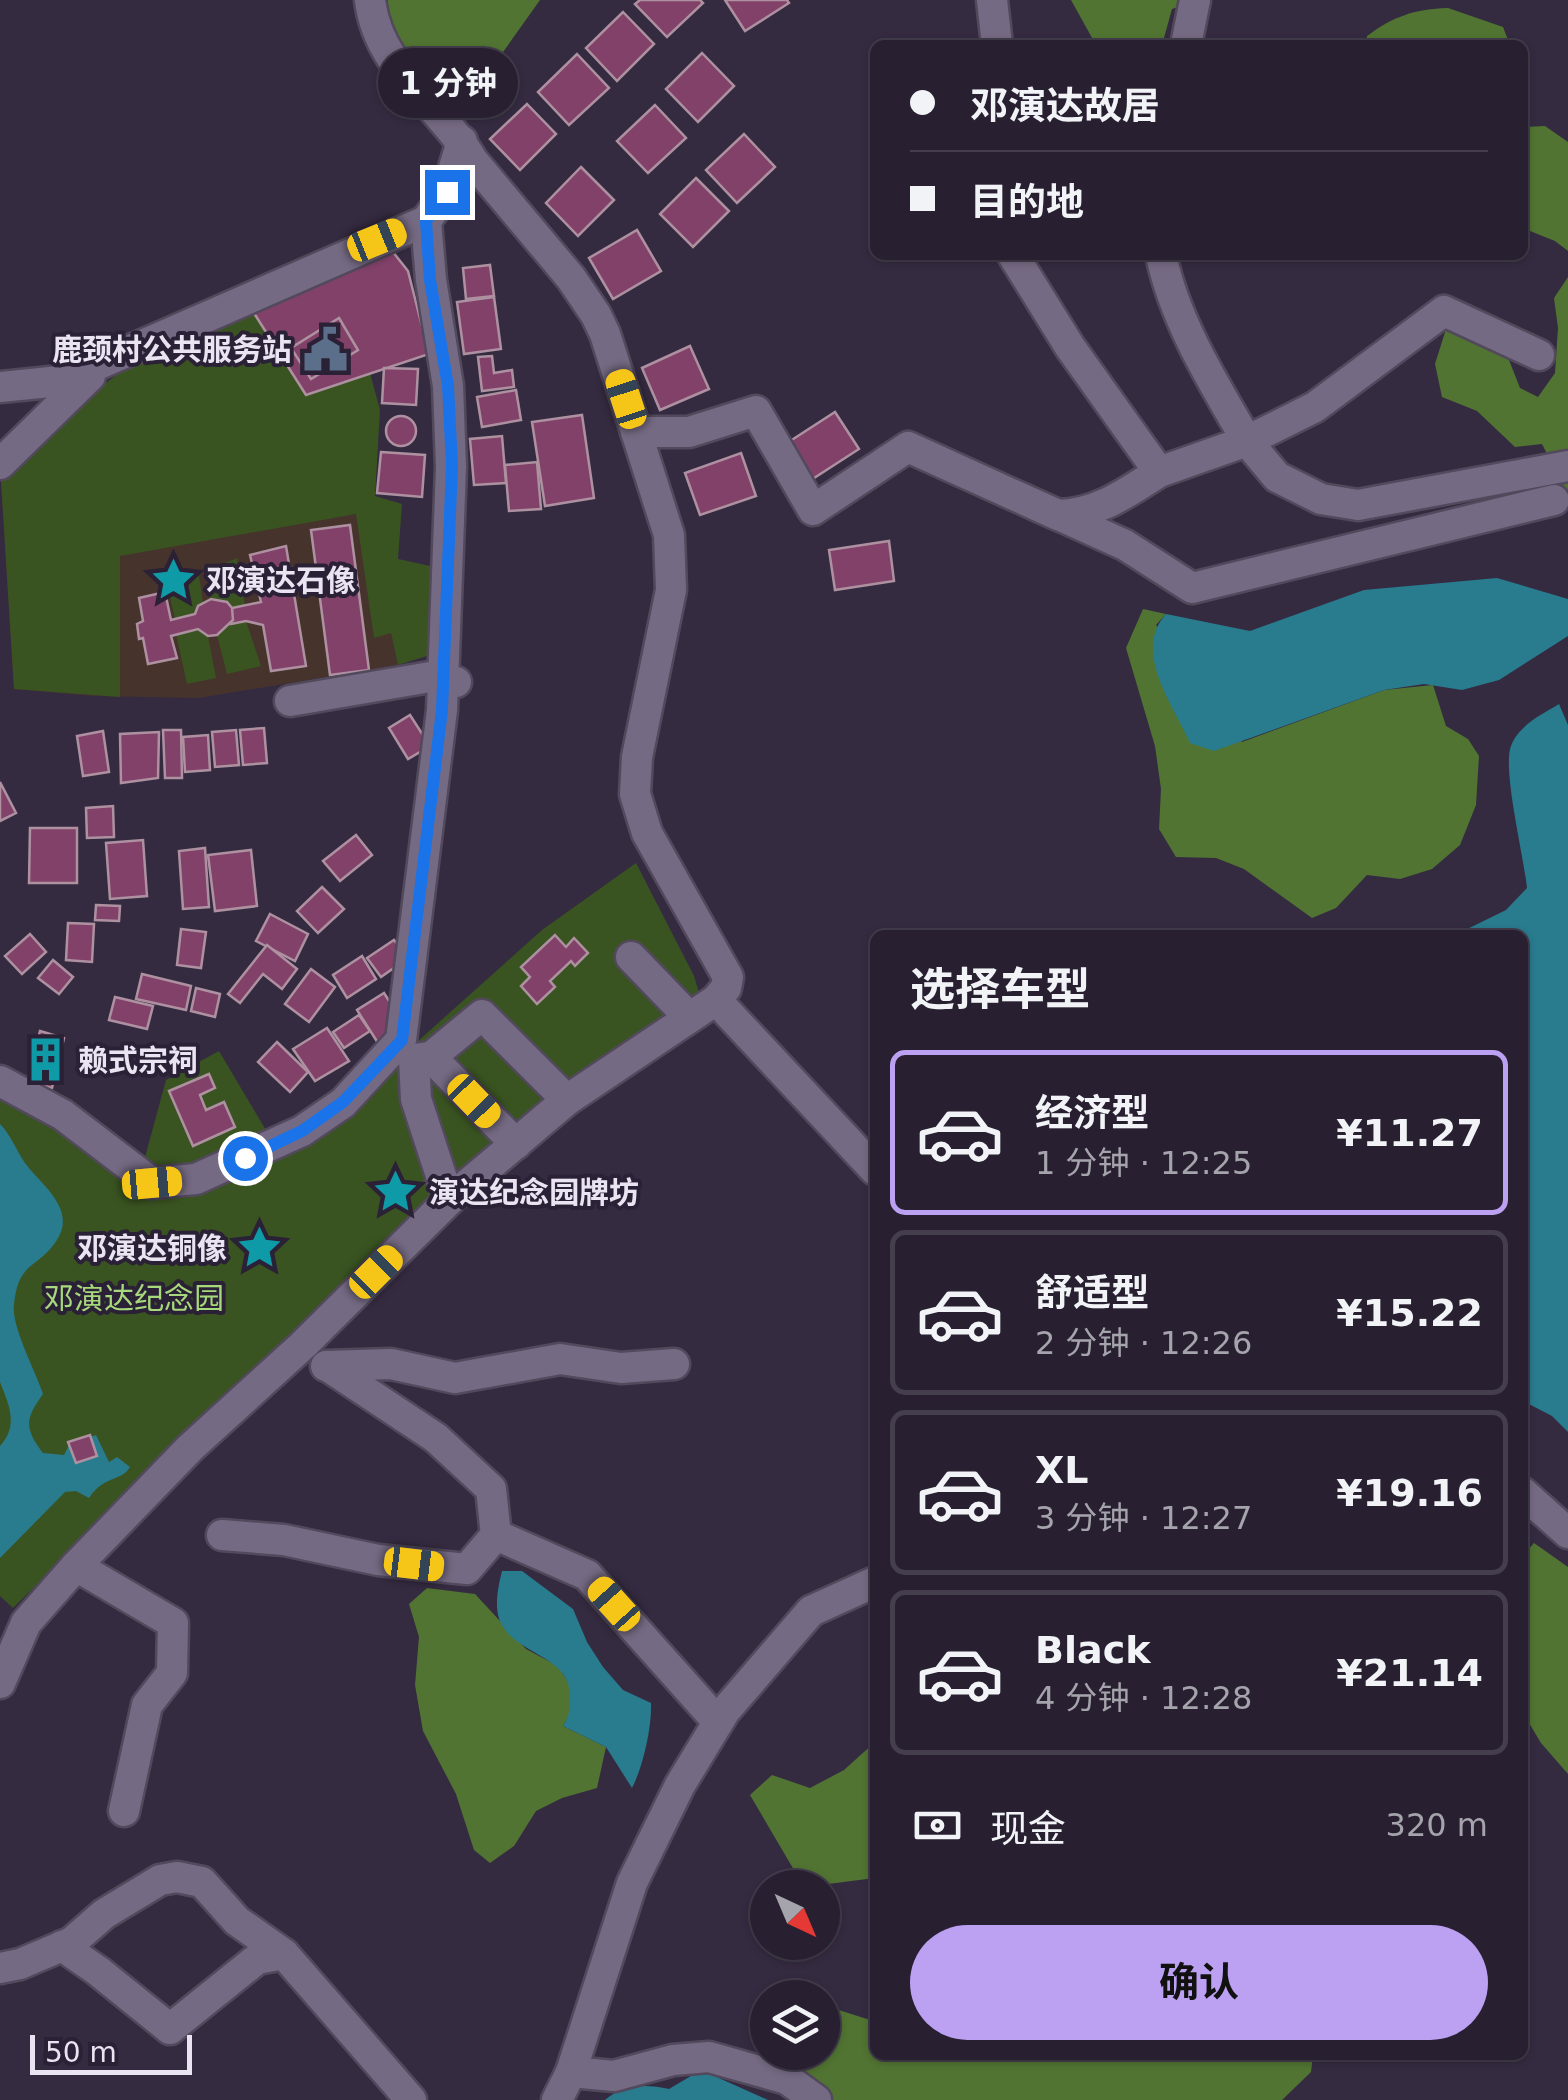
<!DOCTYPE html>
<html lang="zh">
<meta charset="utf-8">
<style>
:root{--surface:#282031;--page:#302839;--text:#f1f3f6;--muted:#a5a3ab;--line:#443e4d;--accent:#bca0f2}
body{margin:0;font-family:"DejaVu Sans","Noto Sans SC",sans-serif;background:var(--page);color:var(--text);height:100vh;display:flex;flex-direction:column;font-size:38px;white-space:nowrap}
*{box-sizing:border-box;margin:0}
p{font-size:32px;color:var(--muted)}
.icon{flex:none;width:55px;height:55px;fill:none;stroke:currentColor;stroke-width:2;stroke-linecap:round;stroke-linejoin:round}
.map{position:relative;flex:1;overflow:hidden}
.details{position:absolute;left:870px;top:930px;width:658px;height:1130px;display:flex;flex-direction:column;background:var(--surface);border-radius:15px;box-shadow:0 2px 8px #0004,0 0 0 2px var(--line)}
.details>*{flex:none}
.hud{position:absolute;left:870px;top:40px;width:658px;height:220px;border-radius:15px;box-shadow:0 2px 8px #0004,0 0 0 2px var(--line);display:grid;align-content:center;height:220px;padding:0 40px;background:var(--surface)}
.needle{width:65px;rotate:136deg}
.fabs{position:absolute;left:750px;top:1870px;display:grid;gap:20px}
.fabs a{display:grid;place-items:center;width:90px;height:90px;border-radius:50%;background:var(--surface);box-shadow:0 2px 8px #0004,0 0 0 2px var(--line);font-size:50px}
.scale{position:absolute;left:30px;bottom:25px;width:162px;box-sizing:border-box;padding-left:10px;border:5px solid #eae4f2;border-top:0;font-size:28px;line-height:35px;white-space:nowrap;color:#eae4f2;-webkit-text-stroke:8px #2b2136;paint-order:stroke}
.end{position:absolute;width:45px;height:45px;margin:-22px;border:12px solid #1a73e8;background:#fff;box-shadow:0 0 0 5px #fff}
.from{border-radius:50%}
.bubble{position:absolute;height:70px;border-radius:35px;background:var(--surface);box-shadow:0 2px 8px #0004,0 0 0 2px var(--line);font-size:32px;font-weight:700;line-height:70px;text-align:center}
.car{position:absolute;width:30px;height:60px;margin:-30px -15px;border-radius:12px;box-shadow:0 0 8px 2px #0007;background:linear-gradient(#f5c518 24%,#345 0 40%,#f5c518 0 76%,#345 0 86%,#f5c518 0)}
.hud b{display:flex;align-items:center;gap:35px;height:95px;font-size:38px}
.hud b+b{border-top:2px solid var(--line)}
.hud i{width:25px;height:25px;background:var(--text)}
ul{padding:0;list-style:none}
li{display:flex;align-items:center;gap:30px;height:165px;margin:0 20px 15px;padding:0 20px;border:5px solid var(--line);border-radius:15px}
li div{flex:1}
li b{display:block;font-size:38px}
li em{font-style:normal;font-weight:700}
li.on{border-color:var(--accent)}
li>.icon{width:90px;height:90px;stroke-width:1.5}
h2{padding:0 40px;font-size:45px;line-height:120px}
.pay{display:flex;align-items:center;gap:25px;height:110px;padding:0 40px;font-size:38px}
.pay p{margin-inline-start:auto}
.action{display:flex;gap:20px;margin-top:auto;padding:20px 40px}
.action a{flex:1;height:115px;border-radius:60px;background:var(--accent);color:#111;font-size:40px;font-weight:700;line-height:115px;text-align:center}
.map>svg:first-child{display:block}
.education{fill:#46332c}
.green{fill:#3a5421}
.forest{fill:#517432}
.water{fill:#297b8e}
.building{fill:#824169;stroke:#ae91a1;stroke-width:2.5}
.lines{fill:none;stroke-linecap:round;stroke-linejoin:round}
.minor-casing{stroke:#52495c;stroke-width:35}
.minor{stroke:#756a83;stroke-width:30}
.route{stroke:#1a73e8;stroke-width:12}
.labels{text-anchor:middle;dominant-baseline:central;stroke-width:8;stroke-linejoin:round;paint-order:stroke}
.poi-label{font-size:30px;font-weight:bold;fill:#eae4f2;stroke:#2b2136;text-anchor:start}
.park-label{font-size:30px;fill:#a7d97c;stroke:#2b2136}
</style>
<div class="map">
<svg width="1568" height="2100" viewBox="0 0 1568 2100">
<rect width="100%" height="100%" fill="#352b41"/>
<path class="education" d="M1,481L294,523L357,514L374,637L391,633L398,665L199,698L94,696L14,689Z"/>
<g class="green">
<path d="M252,310L306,394L370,373L380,410L375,496L402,504L398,559L435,567L430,655L398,665L391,633L374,638L356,514L120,556V697L14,689L1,481L87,398L143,354Z"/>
<path d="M237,558L245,606L232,608L227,602L211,599L205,572Z"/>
<path d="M199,576L203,603L195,614L175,619L166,581Z"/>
<path d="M246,621L261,666L227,674L217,635L231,624Z"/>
<path d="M198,629L208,636L216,678L187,684L176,634Z"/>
<path d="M636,863L694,976L703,1007L432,1203L319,1307L13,1608L0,1596V1081L144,1161L166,1080L219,1051L270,1137L378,1061L417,1042L542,930Z"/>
</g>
<g class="forest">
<path d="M388,0H540L474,93L438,57L418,76C402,55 385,27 388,0Z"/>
<path d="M1071,0H1200L1172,9L1162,45H1096Z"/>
<path d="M1448,8L1503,27L1510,45H1366L1367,36C1394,16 1415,9 1448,8Z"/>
<path d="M1545,126L1568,142V251L1555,241L1530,231L1523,237V127Z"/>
<path d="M1568,277V495L1542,444L1515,447L1477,411L1442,397L1435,364L1446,329L1473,335L1507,355L1520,388L1538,397L1555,373L1558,328L1554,298Z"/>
<path d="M1143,609L1166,614L1156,625L1242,742L1384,690L1433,685L1446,726L1468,739L1479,756L1476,805L1460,845L1432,869L1400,879L1367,875L1336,908L1312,918L1244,869L1216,858L1176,857L1159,829L1161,789L1155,746L1126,648Z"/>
<path d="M1534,1543L1568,1567V1774L1541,1743L1523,1713V1555Z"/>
<path d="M427,1588L475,1594L526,1649L558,1666L570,1685V1714L563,1726L606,1747L597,1788L562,1798L536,1811L514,1846L490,1863L474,1850L456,1794L423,1731L415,1685L419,1637L409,1604Z"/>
<path d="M875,1742V1878L804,1887L750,1795L772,1775L810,1788L844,1770Z"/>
<path d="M823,2005L867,2019L875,2015V2055H1313L1311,2072L1282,2100H830L801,2073L797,2053L822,2052Z"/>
</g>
<g class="water">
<path d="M1497,578L1568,599V636L1499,680L1462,690L1424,684L1384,690L1214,751L1190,743C1173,705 1132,651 1166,614L1250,631L1364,590Z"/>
<path d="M1559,704L1568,725V1432L1552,1416L1523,1401L1522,935H1455L1506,910L1527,888C1524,857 1502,769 1511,746C1519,725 1541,715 1559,704Z"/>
<path d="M0,1124C11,1135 16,1150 25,1163C42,1186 79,1210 55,1243C36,1269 18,1262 14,1305C11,1326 36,1372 43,1394C26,1418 23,1427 43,1453L64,1455L69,1445L96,1435L109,1462L117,1457L130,1467C121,1482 104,1475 89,1498L76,1491L65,1492L0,1558V1446C19,1425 9,1405 0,1382Z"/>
<path d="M502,1571H522L573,1609L587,1642L603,1667L623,1690L651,1703C652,1727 643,1767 632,1788L606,1747L563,1726C570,1715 570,1709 570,1696C570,1656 520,1656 502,1625C493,1610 498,1587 502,1571Z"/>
<path d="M701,2070L768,2100H605C623,2084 646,2084 669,2089Z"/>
</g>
<g class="building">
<path d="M640,0H700L703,3L667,37L635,4Z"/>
<path d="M725,0H787L789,3L745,31Z"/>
<path d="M623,12L654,44L617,81L586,48Z"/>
<path d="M702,53L734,86L698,122L666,89Z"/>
<path d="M577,54L609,88L569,125L538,92Z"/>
<path d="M527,104L556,134L520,170L490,139Z"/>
<path d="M655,105L686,138L648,173L617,141Z"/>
<path d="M744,134L775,167L737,203L706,170Z"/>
<path d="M581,167L614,200L578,236L546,203Z"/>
<path d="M696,178L729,211L693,247L660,214Z"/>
<path d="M637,230L661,271L613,299L589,258Z"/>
<path d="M389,247L408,271L429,354L306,395L252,310Z"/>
<path d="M490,265L494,296L466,299L463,268Z"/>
<path d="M494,297L501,349L464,354L457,302Z"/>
<path d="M339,318L358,350L311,379L291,348Z"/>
<path d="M690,346L709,389L660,410L642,368Z"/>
<path d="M492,356L494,373L512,370L514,387L482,391L478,357Z"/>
<path d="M384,368L418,369L416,405L382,403Z"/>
<path d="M516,390L521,420L482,427L477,397Z"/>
<path d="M835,412L859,449L811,480L787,443Z"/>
<path d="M582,415L594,498L545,506L532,422Z"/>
<circle cx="401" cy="431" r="15"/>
<path d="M502,436L506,483L474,485L470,439Z"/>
<path d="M381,452L425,455L422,497L377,493Z"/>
<path d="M741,453L756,496L700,515L685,473Z"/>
<path d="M537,462L541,509L509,511L505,465Z"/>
<path d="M350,525L369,670L330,675L311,530Z"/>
<path d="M889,541L894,581L835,590L829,550Z"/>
<path d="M286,546L306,666L271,671L263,625L246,621L231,624L232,608L261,602L250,555Z"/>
<path d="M165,592L171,620L195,614L198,606L211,599L227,602L232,608L233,620L217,635L208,636L198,629L171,636L177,658L148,664L143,638L139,639L137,624L143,621L139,598Z"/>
<path d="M410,715L430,746L408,759L389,728Z"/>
<path d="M264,728L267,763L243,765L240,730Z"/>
<path d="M163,730H181L182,778H165Z"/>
<path d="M236,730L239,765L215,767L212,732Z"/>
<path d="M103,731L109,772L83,776L77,736Z"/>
<path d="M159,732L158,778L121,783L120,734Z"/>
<path d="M208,735L210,770L185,772L183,737Z"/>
<path d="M0,782L16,813L0,821Z"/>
<path d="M113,806L114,837L87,838L86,808Z"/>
<path d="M30,828H77V883H29Z"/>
<path d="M356,835L372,855L340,881L323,861Z"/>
<path d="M143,840L147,896L110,899L106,843Z"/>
<path d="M205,848L209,907L183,909L179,851Z"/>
<path d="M251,850L257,906L215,911L208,855Z"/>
<path d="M322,887L344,909L318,933L297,911Z"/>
<path d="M96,905L120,906L119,921L95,920Z"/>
<path d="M270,914L308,934L295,961L256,941Z"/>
<path d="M68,923L94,924L92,962L66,960Z"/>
<path d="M181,929L206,932L201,968L177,965Z"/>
<path d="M30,934L46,952L22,974L5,956Z"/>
<path d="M555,935L566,947L574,938L588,953L575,966L571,961L550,981L555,987L537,1004L521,986L530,977L521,967Z"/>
<path d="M394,940L408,958L381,977L367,958Z"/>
<path d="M267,945L297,969L282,989L263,974L240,1003L228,994Z"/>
<path d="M362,956L376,979L347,998L333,975Z"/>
<path d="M53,960L73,977L59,994L38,978Z"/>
<path d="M311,969L335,987L309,1022L285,1004Z"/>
<path d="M142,974L191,986L186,1010L136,999Z"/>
<path d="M196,988L220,994L215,1017L191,1011Z"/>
<path d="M384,993L405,1026L378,1043L357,1010Z"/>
<path d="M115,997L153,1006L147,1029L109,1020Z"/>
<path d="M359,1015L370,1031L344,1048L333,1032Z"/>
<path d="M327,1028L349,1061L315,1081L293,1049Z"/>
<path d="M40,1031L64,1038L52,1088L27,1082Z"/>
<path d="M277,1042L308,1072L290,1092L258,1062Z"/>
<path d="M209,1074L215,1088L200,1095L206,1110L224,1102L235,1127L193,1146L169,1091Z"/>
<path d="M90,1435L97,1456L76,1463L68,1442Z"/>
</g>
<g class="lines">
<defs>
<g id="minor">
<path d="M992,0L997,45"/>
<path d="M1186,45L1195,0"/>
<path d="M1013,255L1070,347L1159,472L1247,441L1277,477L1321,499L1358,505L1568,466"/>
<path d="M1161,255C1175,322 1213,382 1247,441L1315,407L1444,311L1539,355"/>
<path d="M0,387L60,381L426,221L447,191L462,141"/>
<path d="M636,432H689L756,411L813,510L908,447L1058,515C1098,514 1126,493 1159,472"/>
<path d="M0,464L90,376"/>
<path d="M1061,516L1125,545L1192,588L1554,500"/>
<path d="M290,701L430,677L456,682"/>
<path d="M631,957L688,1016"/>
<path d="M716,1000L875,1170"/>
<path d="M431,1057L482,1015L567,1100"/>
<path d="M414,1059L416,1099L449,1200"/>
<path d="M415,1059L431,1057L516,1144"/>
<path d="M0,1081L63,1115L152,1183L196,1179L302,1131L343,1103L401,1040L442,710L451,467L448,386L431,280L426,221"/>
<path d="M326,1366L391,1364L455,1378L560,1359L621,1368L674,1364"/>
<path d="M329,1367L436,1438L491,1489L496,1535L587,1575L718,1722"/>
<path d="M1522,1492L1568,1533"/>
<path d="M222,1535L284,1540L378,1560L467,1569L496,1535"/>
<path d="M76,1566L173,1623L172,1673L147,1705L124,1811"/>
<path d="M0,1683L26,1623L76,1566L190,1448L303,1345L449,1200L567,1100L716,1000L726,988L728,977L647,833L635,794L637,757L671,590L669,535L605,334L596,315L571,278L473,161C440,104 378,69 370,0"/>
<path d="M62,1946L98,1971L170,2029L257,1959L284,1954"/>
<path d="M0,1968L20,1964L72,1942L104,1914L160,1880L177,1877L202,1882L237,1921L284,1954L411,2100"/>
<path d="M571,2072L614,2076L673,2060L709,2057L787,2079L816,2100"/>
<path d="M557,2100L571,2072L632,1883L680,1785L725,1711L811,1611L875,1582"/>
</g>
</defs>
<use href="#minor" class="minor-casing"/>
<use href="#minor" class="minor"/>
</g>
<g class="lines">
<path class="route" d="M245,1158L302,1131L343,1102L402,1040L442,710L452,466L448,386L430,280L426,221L447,192"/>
</g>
<defs>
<symbol id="civic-bare" viewBox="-9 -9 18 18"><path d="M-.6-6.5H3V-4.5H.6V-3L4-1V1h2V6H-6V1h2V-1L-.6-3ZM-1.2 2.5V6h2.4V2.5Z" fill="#5c6f8a" stroke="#2b2136" stroke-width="2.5" paint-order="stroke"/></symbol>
<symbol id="sight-bare" viewBox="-9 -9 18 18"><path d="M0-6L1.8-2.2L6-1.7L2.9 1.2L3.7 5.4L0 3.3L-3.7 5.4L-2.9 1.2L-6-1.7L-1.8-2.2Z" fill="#0f9aa8" stroke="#2b2136" stroke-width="2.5" paint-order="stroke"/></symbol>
<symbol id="building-bare" viewBox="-9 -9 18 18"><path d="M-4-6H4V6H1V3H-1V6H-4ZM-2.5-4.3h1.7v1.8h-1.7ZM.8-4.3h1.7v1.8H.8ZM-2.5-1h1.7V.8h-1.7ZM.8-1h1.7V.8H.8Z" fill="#0f9aa8" stroke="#2b2136" stroke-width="2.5" paint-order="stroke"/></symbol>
</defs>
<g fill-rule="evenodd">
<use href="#civic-bare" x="294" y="318" width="63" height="63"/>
<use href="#sight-bare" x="142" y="548" width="63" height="63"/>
<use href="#building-bare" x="14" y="1028" width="63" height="63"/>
<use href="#sight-bare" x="364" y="1160" width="63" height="63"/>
<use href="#sight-bare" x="228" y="1216" width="63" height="63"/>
</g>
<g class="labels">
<g class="poi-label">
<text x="292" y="349" text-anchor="end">鹿颈村公共服务站</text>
<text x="206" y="580">邓演达石像</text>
<text x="78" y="1060">赖式宗祠</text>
<text x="429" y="1192">演达纪念园牌坊</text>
<text x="227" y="1248" text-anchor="end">邓演达铜像</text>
</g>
<g class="park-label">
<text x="134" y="1298">邓演达纪念园</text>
</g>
</g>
</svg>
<div class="fabs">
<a><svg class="needle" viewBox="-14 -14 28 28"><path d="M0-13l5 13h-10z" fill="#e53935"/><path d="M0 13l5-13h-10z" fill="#a5a3ab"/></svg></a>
<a><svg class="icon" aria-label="layers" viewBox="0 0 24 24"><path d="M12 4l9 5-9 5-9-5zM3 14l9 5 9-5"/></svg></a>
</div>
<div class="scale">50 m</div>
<i class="end from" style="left:245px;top:1158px"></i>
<i class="end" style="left:447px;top:192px"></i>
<div class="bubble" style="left:378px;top:48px;width:140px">1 分钟</div>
<i class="car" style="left:377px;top:240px;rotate:68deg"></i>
<i class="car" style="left:626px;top:399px;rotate:342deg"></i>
<i class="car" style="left:474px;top:1101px;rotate:136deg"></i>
<i class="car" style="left:152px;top:1183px;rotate:85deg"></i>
<i class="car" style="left:376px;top:1272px;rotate:45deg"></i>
<i class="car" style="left:414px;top:1564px;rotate:97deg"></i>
<i class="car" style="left:614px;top:1604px;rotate:318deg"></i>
<div class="hud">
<b><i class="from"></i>邓演达故居</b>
<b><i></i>目的地</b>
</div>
<section class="details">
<h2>选择车型</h2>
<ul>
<li class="on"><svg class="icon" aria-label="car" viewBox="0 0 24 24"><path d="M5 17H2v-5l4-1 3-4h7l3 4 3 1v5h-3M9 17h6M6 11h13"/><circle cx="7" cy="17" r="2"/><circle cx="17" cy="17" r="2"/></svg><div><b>经济型</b><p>1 分钟 · 12:25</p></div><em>¥11.27</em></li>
<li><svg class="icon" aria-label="car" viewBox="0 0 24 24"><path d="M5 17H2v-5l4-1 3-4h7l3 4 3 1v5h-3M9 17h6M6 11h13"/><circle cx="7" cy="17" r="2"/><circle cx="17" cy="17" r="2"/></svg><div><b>舒适型</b><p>2 分钟 · 12:26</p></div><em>¥15.22</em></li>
<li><svg class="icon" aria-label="car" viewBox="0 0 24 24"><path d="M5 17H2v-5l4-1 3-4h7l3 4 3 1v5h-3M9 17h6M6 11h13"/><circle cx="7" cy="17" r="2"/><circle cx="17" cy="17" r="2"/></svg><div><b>XL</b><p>3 分钟 · 12:27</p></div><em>¥19.16</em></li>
<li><svg class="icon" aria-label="car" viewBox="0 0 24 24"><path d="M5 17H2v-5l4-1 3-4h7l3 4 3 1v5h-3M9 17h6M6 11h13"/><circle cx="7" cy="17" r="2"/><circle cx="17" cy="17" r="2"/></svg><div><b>Black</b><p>4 分钟 · 12:28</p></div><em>¥21.14</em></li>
</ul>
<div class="pay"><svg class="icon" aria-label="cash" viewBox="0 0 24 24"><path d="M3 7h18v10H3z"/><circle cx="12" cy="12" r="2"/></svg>现金<p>320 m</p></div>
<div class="action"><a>确认</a></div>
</section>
</div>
